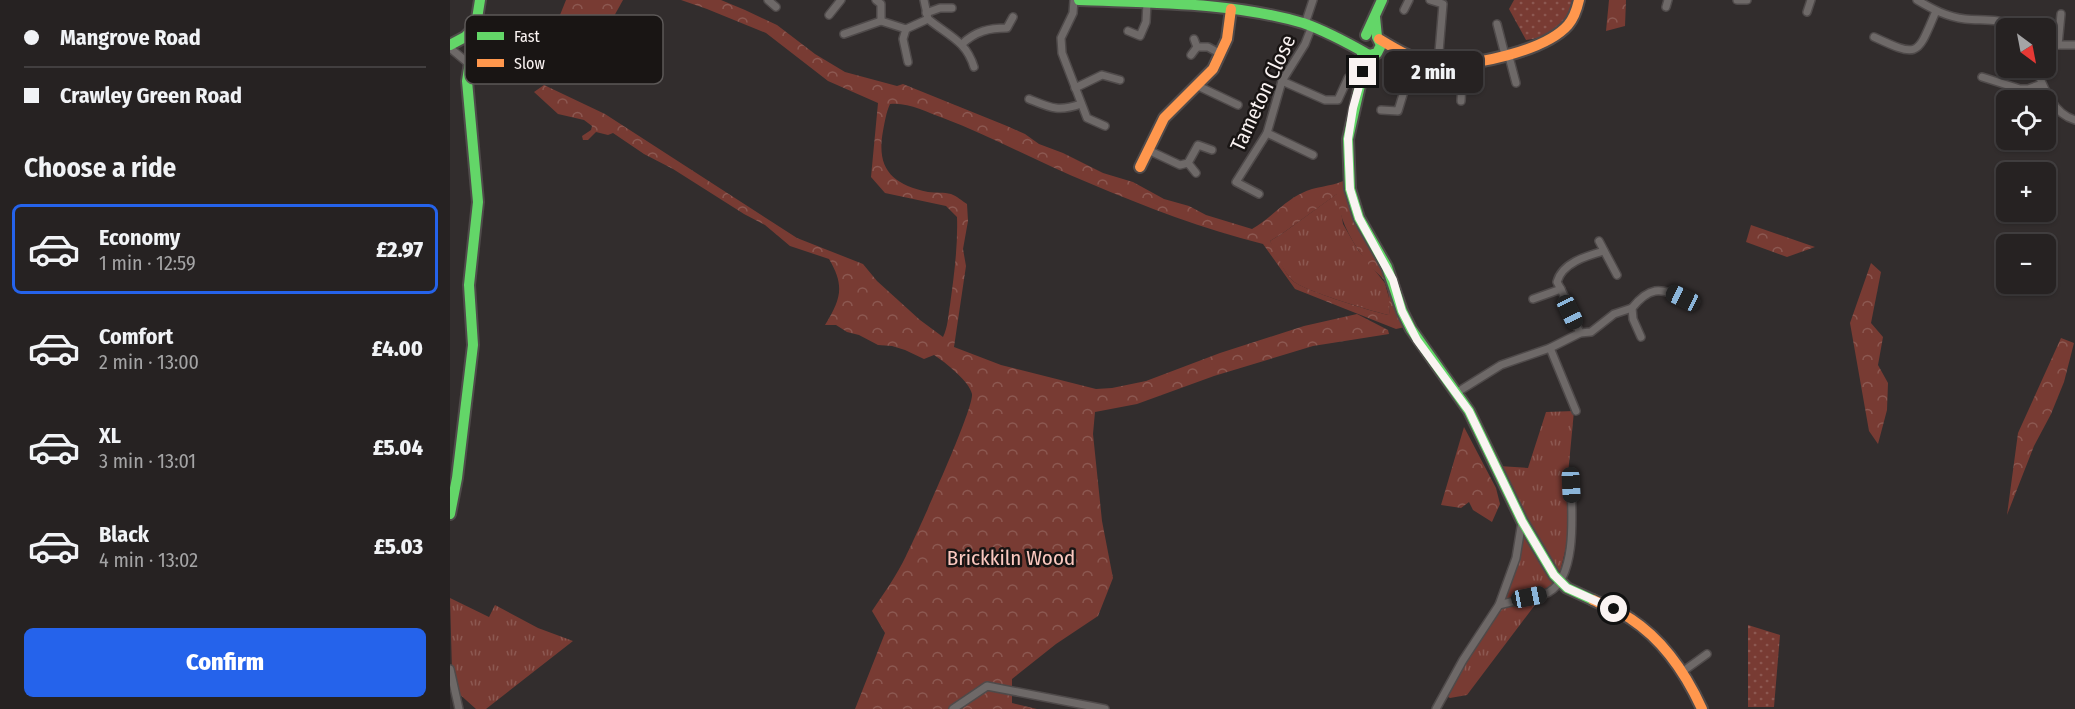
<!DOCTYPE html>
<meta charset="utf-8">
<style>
:root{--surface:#262222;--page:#322f2f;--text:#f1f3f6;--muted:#a4a4a5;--line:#423f40;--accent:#2563eb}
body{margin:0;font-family:"Fira Sans Condensed",sans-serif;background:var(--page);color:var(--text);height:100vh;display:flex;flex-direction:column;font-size:22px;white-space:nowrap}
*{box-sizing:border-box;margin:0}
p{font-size:20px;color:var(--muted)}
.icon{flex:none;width:33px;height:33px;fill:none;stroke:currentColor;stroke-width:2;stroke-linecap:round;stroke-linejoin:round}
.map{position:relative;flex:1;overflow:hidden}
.sheet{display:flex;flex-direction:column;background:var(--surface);width:450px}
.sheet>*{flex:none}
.banner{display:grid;align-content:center;height:132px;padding:0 24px;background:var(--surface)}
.needle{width:39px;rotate:148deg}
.fabs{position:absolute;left:1546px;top:18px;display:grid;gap:12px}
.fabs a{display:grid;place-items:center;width:60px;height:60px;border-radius:9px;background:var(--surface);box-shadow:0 2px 4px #0004,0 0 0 2px var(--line);font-size:30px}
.end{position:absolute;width:27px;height:27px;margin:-14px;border:8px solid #faf3f2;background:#111;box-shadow:0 0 0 3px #111}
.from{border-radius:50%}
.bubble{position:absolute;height:42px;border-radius:9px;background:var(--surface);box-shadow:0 2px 4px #0004,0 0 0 2px var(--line);font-size:20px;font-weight:800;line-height:42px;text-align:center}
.car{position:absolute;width:18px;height:36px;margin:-18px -9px;border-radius:8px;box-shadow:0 0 4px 2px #0007;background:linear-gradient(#222 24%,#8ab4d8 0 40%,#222 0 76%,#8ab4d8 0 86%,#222 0)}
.banner b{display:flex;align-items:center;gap:21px;height:57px;font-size:22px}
.banner b+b{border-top:2px solid var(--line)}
.banner i{width:15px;height:15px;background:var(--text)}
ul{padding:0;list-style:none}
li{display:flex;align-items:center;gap:18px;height:90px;margin:0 12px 9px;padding:0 12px;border:3px solid transparent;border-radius:9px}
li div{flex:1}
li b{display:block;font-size:22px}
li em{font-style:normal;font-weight:800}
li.on{border-color:var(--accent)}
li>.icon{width:54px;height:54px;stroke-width:1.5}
h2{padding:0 24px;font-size:27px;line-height:72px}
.button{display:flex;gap:12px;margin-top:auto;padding:12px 24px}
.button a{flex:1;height:69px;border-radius:9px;background:var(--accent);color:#fff;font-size:24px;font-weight:800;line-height:69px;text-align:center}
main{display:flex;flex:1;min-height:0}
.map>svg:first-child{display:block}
.grass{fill:url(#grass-tufts)}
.forest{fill:url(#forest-crowns);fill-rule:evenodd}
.park{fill:url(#park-dots)}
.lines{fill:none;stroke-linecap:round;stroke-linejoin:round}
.street-casing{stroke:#4f4a4a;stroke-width:10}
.fast-casing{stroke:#4f4a4a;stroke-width:14}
.slow-casing{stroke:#4f4a4a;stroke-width:14}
.street{stroke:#6e6968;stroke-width:7}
.fast{stroke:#63d668;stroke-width:10}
.slow{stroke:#ff974d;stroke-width:10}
.route{stroke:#faf3f2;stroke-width:8}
.labels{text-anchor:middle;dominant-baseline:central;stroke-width:5;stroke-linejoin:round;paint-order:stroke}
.street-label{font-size:21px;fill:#faf3f2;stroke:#191514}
.park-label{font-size:21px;fill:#fcc9c0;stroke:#191514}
.key{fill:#191514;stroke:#5c5857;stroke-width:1.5}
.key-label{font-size:16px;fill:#faf3f2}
</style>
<main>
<section class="sheet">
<div class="banner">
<b><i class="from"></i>Mangrove Road</b>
<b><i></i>Crawley Green Road</b>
</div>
<h2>Choose a ride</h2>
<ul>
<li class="on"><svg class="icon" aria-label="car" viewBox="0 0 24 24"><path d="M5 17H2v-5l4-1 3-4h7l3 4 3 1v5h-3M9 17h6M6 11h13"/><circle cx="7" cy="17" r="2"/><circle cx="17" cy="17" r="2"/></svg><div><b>Economy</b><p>1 min · 12:59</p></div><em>£2.97</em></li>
<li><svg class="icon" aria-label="car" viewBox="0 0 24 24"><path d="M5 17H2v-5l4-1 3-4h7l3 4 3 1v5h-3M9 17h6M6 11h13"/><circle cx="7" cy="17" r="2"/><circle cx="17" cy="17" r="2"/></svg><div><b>Comfort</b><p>2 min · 13:00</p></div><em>£4.00</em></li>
<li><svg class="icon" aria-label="car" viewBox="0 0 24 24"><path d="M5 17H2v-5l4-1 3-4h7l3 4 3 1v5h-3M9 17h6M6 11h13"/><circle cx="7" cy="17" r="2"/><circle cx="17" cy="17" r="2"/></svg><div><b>XL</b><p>3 min · 13:01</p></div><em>£5.04</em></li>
<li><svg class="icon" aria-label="car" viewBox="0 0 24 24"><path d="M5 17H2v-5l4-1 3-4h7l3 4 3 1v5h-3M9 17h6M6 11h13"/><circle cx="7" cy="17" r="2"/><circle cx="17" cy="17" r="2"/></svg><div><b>Black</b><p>4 min · 13:02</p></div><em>£5.03</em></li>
</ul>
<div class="button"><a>Confirm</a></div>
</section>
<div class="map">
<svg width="1625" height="709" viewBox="0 0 1625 709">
<defs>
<pattern id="grass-tufts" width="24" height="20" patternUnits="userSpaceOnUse" patternTransform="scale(1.5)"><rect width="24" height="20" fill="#783b33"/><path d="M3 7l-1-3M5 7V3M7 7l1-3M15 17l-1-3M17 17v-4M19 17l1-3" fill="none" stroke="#8c5851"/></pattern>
<pattern id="forest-crowns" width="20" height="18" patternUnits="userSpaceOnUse" patternTransform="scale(1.5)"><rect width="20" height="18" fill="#783b33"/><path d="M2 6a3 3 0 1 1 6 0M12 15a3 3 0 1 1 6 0" fill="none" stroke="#8c5851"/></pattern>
<pattern id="park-dots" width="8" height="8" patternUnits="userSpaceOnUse" patternTransform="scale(1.5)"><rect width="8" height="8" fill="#783b33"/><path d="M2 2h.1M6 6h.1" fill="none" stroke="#8c5851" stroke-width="1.8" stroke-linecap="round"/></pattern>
</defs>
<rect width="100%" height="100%" fill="#322d2d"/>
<g class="grass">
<path d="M888,193L893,224L908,250L935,283L940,302L939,315C924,312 852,290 843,281C832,270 826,254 820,241L833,233Z"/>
<path d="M1124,411L1117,485L1120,531L1109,576L1105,583L1094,593L1017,695L1000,698L998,697L999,690C1027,645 1079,570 1072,515C1071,502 1056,479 1049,466L1078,468L1096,412Z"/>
<path d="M0,598L39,617L45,605L88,628L123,641L36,709H26L7,692L2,671Z"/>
</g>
<g class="forest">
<path d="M116,0H173L133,72L125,71L100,40Z"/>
<path d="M231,0H271L295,10L327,25L365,54L395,72L447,86L453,84L557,126L575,134L589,144L613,153L653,173L683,182L714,199L739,206L756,215L802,229C820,219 833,202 852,193C865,186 880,187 893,181L903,213L932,265L955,327L946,329L845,289L813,244C753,229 696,207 639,183C590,163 543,137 493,118C476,112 458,102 440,104C436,113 435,121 433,131C426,169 442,184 478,192C486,193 494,192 501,194C507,196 512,201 517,204L518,221L513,249L516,266L504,347L551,365L646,389L662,388L696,381L770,353L854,326L907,314L938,330L939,334L863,346L764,376L687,404L645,412L643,434L652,521L663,578L648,616L606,644L562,679V703L587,709H405L435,633L422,611C434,593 447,575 456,556C467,534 524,409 522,394C520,382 495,362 484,355L474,359L455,350L442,346L428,345L409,335L397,332L386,325H375C391,299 395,286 379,259L340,246L315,225L294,214L223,169L194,154L163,133L158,135L146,132L138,140H133L132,136L141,130L142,126L134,120L108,114L84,92L94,85L155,114L347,238L413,264L427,281L470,320L493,337C498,327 498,316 500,305C504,276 508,246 507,217L496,206L435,193L421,177L428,103L378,81L316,33L257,9ZM887,194C889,220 902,243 919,265C924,271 931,275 935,282C939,292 940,304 939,315C923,312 853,290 843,281C832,270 828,254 820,241L833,233Z"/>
<path d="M1159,0H1176L1175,26L1156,31Z"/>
<path d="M1301,225L1365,247L1337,257L1296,242Z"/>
<path d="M1421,263L1431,272L1421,323L1433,337L1428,365L1438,383L1437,410L1428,444L1419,431L1400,323Z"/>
<path d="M1611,338L1624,343L1614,382L1601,414L1584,446L1557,515L1568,433Z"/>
<path d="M1014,427L1046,488L1050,504L1042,522L1023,510L1019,502L1011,508L991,505Z"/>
</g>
<g class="park">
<path d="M1064,0H1127C1115,26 1106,36 1076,40L1059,9Z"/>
<path d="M1298,625L1330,635L1324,707H1298Z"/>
</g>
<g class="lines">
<defs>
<g id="street">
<path d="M318,0L326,7"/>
<path d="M426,0L431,4V21"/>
<path d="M474,0L478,19C499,36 516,41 524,67"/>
<path d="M624,0L623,13L611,38L612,53L637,118L655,126"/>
<path d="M980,0L993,4L988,64"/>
<path d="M1287,0H1297"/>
<path d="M1467,0C1482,9 1497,17 1515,19C1533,21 1549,17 1564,28"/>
<path d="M1216,7L1218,0"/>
<path d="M954,10L959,0"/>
<path d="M1357,12L1361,0"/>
<path d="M476,13L490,8H502"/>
<path d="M379,15L391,0"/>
<path d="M855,24L863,0"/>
<path d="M1047,24L1055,55"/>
<path d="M456,29L453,39L458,62"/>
<path d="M678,31L690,36L696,22L697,3"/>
<path d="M394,34L431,21L456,29L478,19"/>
<path d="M1424,37C1469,58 1467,56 1486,11"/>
<path d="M744,39L747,47H758L771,54"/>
<path d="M512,44C526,31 539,28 557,28L563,17"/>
<path d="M1608,45L1611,14"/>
<path d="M0,48L18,63H21"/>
<path d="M1596,48L1608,45H1625"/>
<path d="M1058,53L1066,83"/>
<path d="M741,55L747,47"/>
<path d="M1586,68C1594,88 1602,113 1625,120"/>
<path d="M1532,77L1570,89H1578L1592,84"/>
<path d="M832,81L875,100H888L898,78"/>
<path d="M748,86L788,105"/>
<path d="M625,88L652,75L670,80"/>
<path d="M579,99C601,108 608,112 631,104"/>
<path d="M1011,101L1013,64"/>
<path d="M931,110L948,111L964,58"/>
<path d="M817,133L863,155"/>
<path d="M698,150L730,165L738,163L748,145L762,150"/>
<path d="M738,163L746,173"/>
<path d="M809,194L786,182L817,133L832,81L855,44L862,26"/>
<path d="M1149,241L1167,275"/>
<path d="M1083,299L1111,289"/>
<path d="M1130,333C1122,316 1117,299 1107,282C1112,263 1136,256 1154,251"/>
<path d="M1191,337L1183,319L1182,308C1199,287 1210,287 1233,298"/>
<path d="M1100,348L1126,411"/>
<path d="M1006,393L1051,365L1100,348L1130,333L1141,332L1164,314L1182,308"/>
<path d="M1049,605C1058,602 1093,596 1099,592C1127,576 1122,513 1121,485"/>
<path d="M0,669L9,709"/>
<path d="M1232,672L1257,654"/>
<path d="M503,709L537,686L655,709"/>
<path d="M986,709L1013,660L1049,605L1066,558L1072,521"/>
</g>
<g id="fast">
<path d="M629,0C704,3 781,2 853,23C876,31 898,43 919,55L927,53L931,45L927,37L925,17"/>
<path d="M916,35L932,0"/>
<path d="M0,45L15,37L24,28"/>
<path d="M912,52L913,72L898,139L900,189L909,218L937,267L952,311L961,329L1019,411L1072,521L1104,575L1117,588L1143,600"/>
<path d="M0,514L7,478L23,345L19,285L28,202L17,81L30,0"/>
</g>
<g id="slow">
<path d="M929,39C947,50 967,62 988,64C1022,67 1095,51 1118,25C1124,18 1127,9 1129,0"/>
<path d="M690,167L714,118L763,69L777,39L781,9"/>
<path d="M1143,600C1155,606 1170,611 1181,619C1213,640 1236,674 1252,709"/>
</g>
</defs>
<use href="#street" class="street-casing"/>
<use href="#fast" class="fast-casing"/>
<use href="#slow" class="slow-casing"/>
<use href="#street" class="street"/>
<use href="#fast" class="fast"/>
<use href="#slow" class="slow"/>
</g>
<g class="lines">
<path class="route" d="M913,72L903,108L898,139L900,189L909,218L943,280L952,311L967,340L1019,411L1072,521L1104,575L1117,588L1164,609"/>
</g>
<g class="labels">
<g class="street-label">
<text transform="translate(813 93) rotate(-65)">Tameton Close</text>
</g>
<g class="park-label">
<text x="561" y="558">Brickkiln Wood</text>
</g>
</g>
<rect x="15" y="15" width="198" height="69" rx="9" class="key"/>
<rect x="27" y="32" width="27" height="8" fill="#63d668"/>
<rect x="27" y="59" width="27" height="8" fill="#ff974d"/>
<g class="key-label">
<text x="64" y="42">Fast</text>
<text x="64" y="69">Slow</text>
</g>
</svg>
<div class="fabs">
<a><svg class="needle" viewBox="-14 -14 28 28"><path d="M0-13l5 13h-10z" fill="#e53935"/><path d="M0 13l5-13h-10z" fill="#a4a4a5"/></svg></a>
<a><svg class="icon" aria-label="locate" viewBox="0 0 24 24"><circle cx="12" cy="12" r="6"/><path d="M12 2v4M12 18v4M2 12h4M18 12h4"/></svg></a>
<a>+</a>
<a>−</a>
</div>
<i class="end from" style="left:1164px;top:609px"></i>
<i class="end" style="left:913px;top:72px"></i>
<div class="bubble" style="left:934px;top:51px;width:99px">2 min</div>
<i class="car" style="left:1233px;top:298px;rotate:295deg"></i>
<i class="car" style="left:1120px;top:312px;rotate:155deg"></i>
<i class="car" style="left:1121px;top:485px;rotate:177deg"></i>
<i class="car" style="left:1079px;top:597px;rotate:79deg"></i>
</div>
</main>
